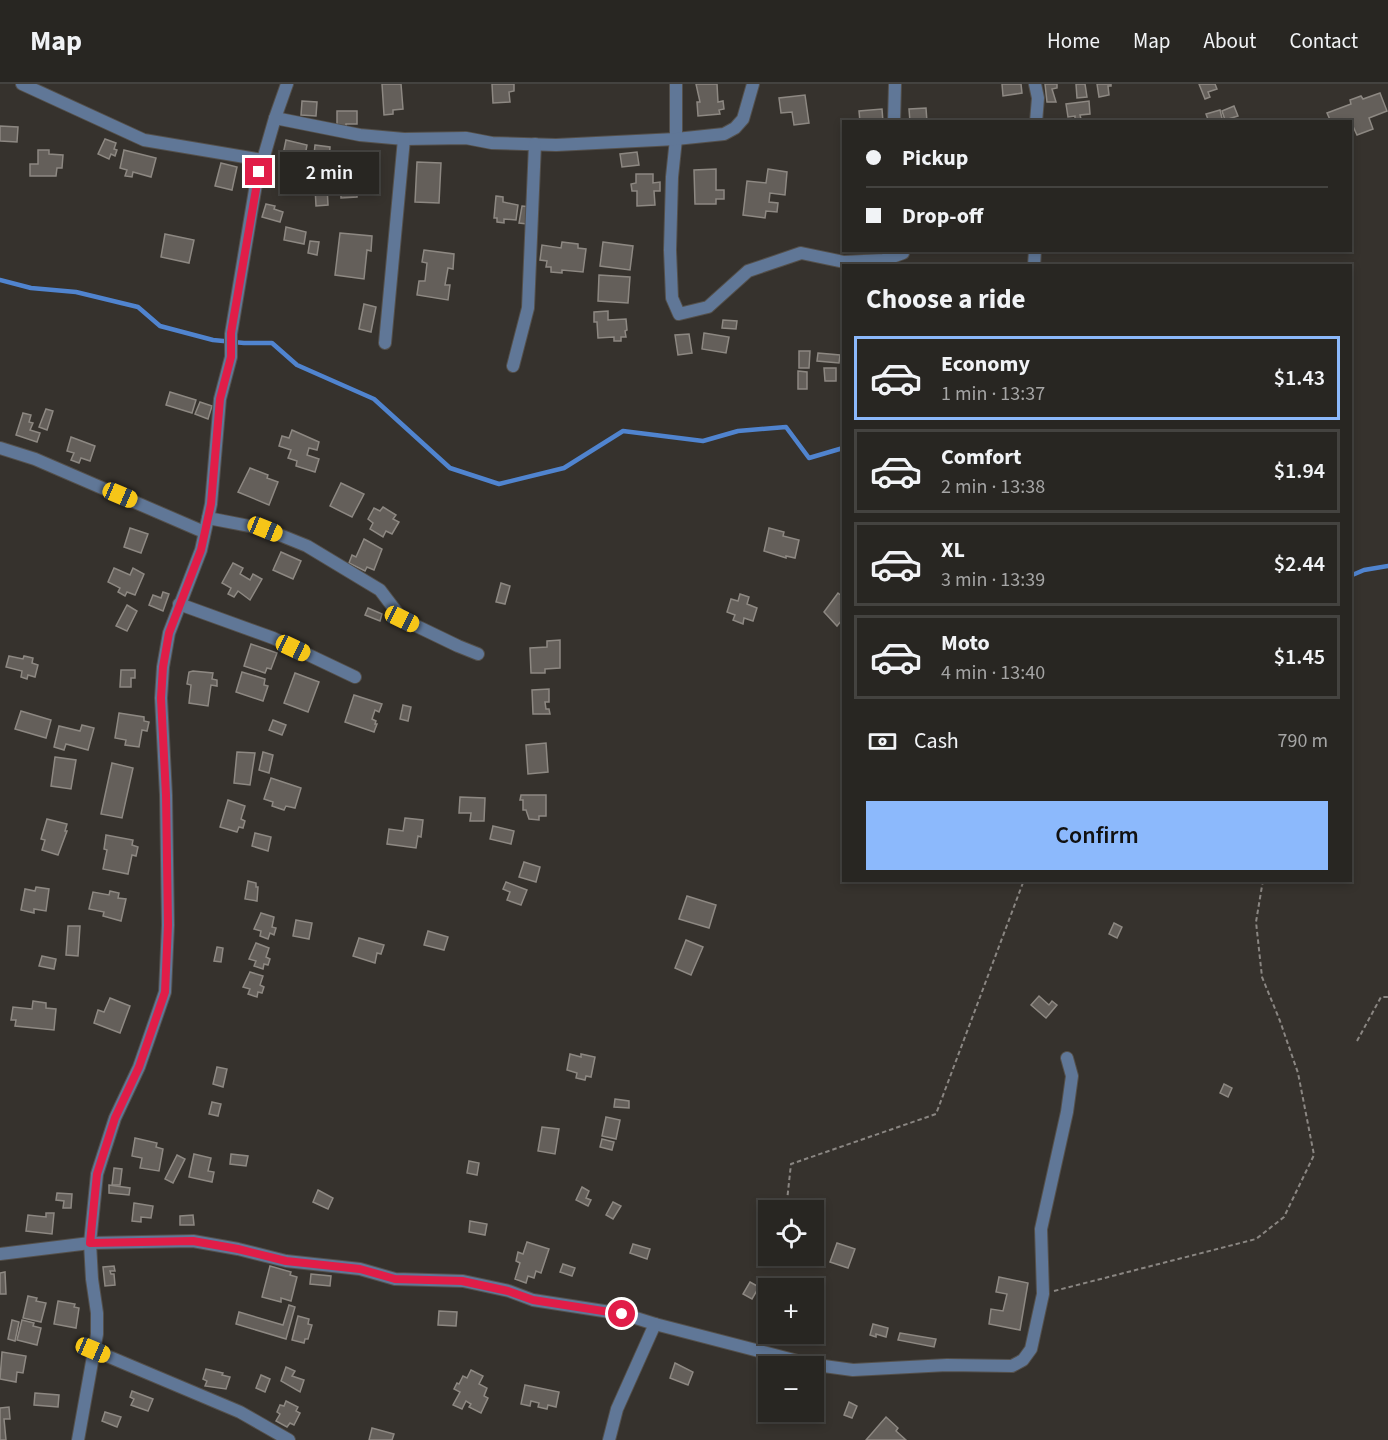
<!DOCTYPE html>
<meta charset="utf-8">
<style>
:root{--surface:#282622;--page:#302e2a;--text:#f1f3f6;--muted:#a5a5a5;--line:#444340;--accent:#8cb9fc}
body{margin:0;font-family:"Source Sans 3",sans-serif;background:var(--page);color:var(--text);height:100vh;display:flex;flex-direction:column;font-size:22px;white-space:nowrap}
*{box-sizing:border-box;margin:0}
p{font-size:20px;color:var(--muted)}
.icon{flex:none;width:33px;height:33px;fill:none;stroke:currentColor;stroke-width:2;stroke-linecap:round;stroke-linejoin:round}
.map{position:relative;flex:1;overflow:hidden}
.details{position:absolute;left:842px;top:180px;width:510px;height:618px;display:flex;flex-direction:column;background:var(--surface);border-radius:0px;box-shadow:0 3px 9px #0003,0 0 0 2px var(--line)}
.details>*{flex:none}
.top-card{position:absolute;left:842px;top:36px;width:510px;height:132px;border-radius:0px;box-shadow:0 3px 9px #0003,0 0 0 2px var(--line);display:grid;align-content:center;height:132px;padding:0 24px;background:var(--surface)}
.buttons{position:absolute;left:758px;top:1116px;display:grid;gap:12px}
.buttons a{display:grid;place-items:center;width:66px;height:66px;border-radius:0px;background:var(--surface);box-shadow:0 3px 9px #0003,0 0 0 2px var(--line);font-size:30px}
.end{position:absolute;width:27px;height:27px;margin:-14px;border:8px solid #e11d48;background:#fff;box-shadow:0 0 0 3px #fff}
.from{border-radius:50%}
.bubble{position:absolute;height:42px;border-radius:0px;background:var(--surface);box-shadow:0 3px 9px #0003,0 0 0 2px var(--line);font-size:20px;font-weight:600;line-height:42px;text-align:center}
.car{position:absolute;width:18px;height:36px;margin:-18px -9px;border-radius:8px;box-shadow:0 0 4px 2px #0007;background:linear-gradient(#f5c518 24%,#345 0 40%,#f5c518 0 76%,#345 0 86%,#f5c518 0)}
.top-card b{display:flex;align-items:center;gap:21px;height:57px;font-size:22px}
.top-card b+b{border-top:2px solid var(--line)}
.top-card i{width:15px;height:15px;background:var(--text)}
ul{padding:0;list-style:none}
li{display:flex;align-items:center;gap:18px;height:84px;margin:0 12px 9px;padding:0 12px;border:3px solid var(--line);border-radius:0px}
li div{flex:1}
li b{display:block;font-size:22px}
li em{font-style:normal;font-weight:600}
li.current{border-color:var(--accent)}
li>.icon{width:54px;height:54px;stroke-width:1.5}
h2{padding:0 24px;font-size:27px;line-height:72px}
.pay{display:flex;align-items:center;gap:15px;height:66px;padding:0 24px;font-size:22px}
.pay p{margin-inline-start:auto}
.button{display:flex;gap:12px;margin-top:auto;padding:12px 24px}
.button a{flex:1;height:69px;border-radius:0px;background:var(--accent);color:#111;font-size:24px;font-weight:600;line-height:69px;text-align:center}
header{display:flex;align-items:center;gap:36px;box-sizing:border-box;height:84px;padding:0 30px;background:var(--surface);border-bottom:2px solid var(--line)}
header strong{font-size:28px}
nav{display:flex;gap:33px;margin-inline-start:auto;font-size:21px}
.map>svg:first-child{display:block}
.lines{fill:none;stroke-linecap:round;stroke-linejoin:round}
.stream{stroke:#5084cf;stroke-width:4.5}
.building{fill:#645f5a;stroke:#8d8882;stroke-width:1.5}
.street-casing{stroke:#54504b;stroke-width:14}
.path{stroke:#8a8682;stroke-width:2;stroke-dasharray:4.5 3;stroke-linecap:butt}
.street{stroke:#607797;stroke-width:12}
.route{stroke:#e11d48;stroke-width:8}
</style>
<header>
<strong>Map</strong>
<nav><a>Home</a><a>Map</a><a>About</a><a>Contact</a></nav>
</header>
<div class="map">
<svg width="1388" height="1356" viewBox="0 0 1388 1356">
<rect width="100%" height="100%" fill="#36322d"/>
<g class="lines">
<g class="stream">
<path d="M0,196L31,204L76,208L138,223L160,242L213,256L244,259H272L297,281L374,315L450,384L499,400L564,384L623,347L703,357L738,347L786,343L809,374L843,364"/>
<path d="M1350,492L1364,486L1388,482"/>
</g>
</g>
<g class="building">
<path d="M382,0H401L403,25L393,26V30L384,31Z"/>
<path d="M492,0H514V7L509,8L510,18L493,19Z"/>
<path d="M696,0H717L718,18L723,17L724,25L719,26L720,30L698,32L697,18H700Z"/>
<path d="M1002,0H1021L1022,9L1003,12Z"/>
<path d="M1045,0H1057V4L1052,5L1056,18H1047Z"/>
<path d="M1076,0H1085L1087,13L1077,14Z"/>
<path d="M1097,0H1111V2H1108L1109,11L1099,13Z"/>
<path d="M1199,0H1215L1217,5L1208,8L1210,13L1205,15Z"/>
<path d="M1380,9L1387,27L1369,34L1373,45L1357,51L1352,40L1350,41V38H1331L1327,29L1351,20L1350,16L1361,12L1363,15Z"/>
<path d="M805,11L809,39L794,41L792,28L781,29L779,14Z"/>
<path d="M302,17L317,18L316,32L301,31Z"/>
<path d="M1089,17L1090,30L1080,31L1081,35H1075V32L1068,33L1066,20Z"/>
<path d="M1234,22L1238,32L1225,36L1222,27Z"/>
<path d="M926,24L927,38H910L909,25Z"/>
<path d="M882,25L883,38H860L859,27Z"/>
<path d="M1220,26L1223,38H1209L1206,30Z"/>
<path d="M337,27H357V40H346V43H337Z"/>
<path d="M0,42L18,43L17,58L0,57Z"/>
<path d="M105,55L116,59L114,65L117,66L115,72L111,70L109,75L98,70Z"/>
<path d="M286,56L307,61L302,89L280,85Z"/>
<path d="M315,61L330,63L328,92L312,91Z"/>
<path d="M38,66H49V70L63,71L62,84H57L56,92H30V80H38Z"/>
<path d="M124,66L156,74L151,93L133,88L132,93L125,92L127,86L120,84Z"/>
<path d="M637,68L639,81L622,83L620,70Z"/>
<path d="M417,78L441,79L439,119L415,118Z"/>
<path d="M221,79L237,83L232,106L215,102Z"/>
<path d="M366,82L367,93H357V113L341,114L340,84Z"/>
<path d="M716,85V106H724V115H716V120H695L694,86Z"/>
<path d="M768,85L787,88L785,111L770,109L769,118L778,119L777,128L766,127L765,134L743,131L747,97L766,99Z"/>
<path d="M636,90H653V99L660,98V107H654L655,121L637,122V107H632L631,100L636,99Z"/>
<path d="M327,102L328,121L316,122L315,103Z"/>
<path d="M496,112L503,113V118L518,121L516,136L504,135V139L497,138V134H494Z"/>
<path d="M266,120L275,122L274,125L283,128L280,138L262,133Z"/>
<path d="M522,122L530,123L527,140L519,139Z"/>
<path d="M286,143L306,148L304,160L284,156Z"/>
<path d="M340,149L372,152L371,167L367,166L364,195L335,191Z"/>
<path d="M165,150L194,156L189,179L161,173Z"/>
<path d="M310,157L319,158L317,171L308,169Z"/>
<path d="M562,158L578,160V164L586,165L583,188L562,186V189L551,188V183H546L547,177L540,176L542,161L561,164Z"/>
<path d="M603,158L633,162L630,186L600,182Z"/>
<path d="M424,166L454,170L453,185L448,184L445,201H450L448,216L417,211L419,197H425L427,179L422,178Z"/>
<path d="M599,191L630,193L628,219L598,217Z"/>
<path d="M364,220L376,223L371,248L359,245Z"/>
<path d="M608,227V236L626,235L627,246L625,247L626,253H621V257H614V253L598,254L597,238H594V228Z"/>
<path d="M723,236L737,237L736,245L722,244Z"/>
<path d="M704,249L729,253L726,269L702,265Z"/>
<path d="M689,250L692,269L678,271L675,251Z"/>
<path d="M799,267H810L809,284H799Z"/>
<path d="M818,269L840,271L839,279L817,277Z"/>
<path d="M824,284H836V297H825Z"/>
<path d="M798,287L807,288V305H798Z"/>
<path d="M170,308L196,316L192,329L166,321Z"/>
<path d="M200,318L212,322L208,335L195,330Z"/>
<path d="M46,325L53,327L47,346L39,343Z"/>
<path d="M23,329L31,331L29,338L33,339L30,346L40,349L37,358L16,351Z"/>
<path d="M292,346L319,358L317,366L309,364L307,371L319,375L315,388L296,382L297,377L288,374L291,366L279,362L282,352L289,354Z"/>
<path d="M71,353L95,362L90,377L81,374L79,379L71,376L74,369L67,367Z"/>
<path d="M250,384L268,391L267,394L278,398L269,421L238,408Z"/>
<path d="M341,399L364,410L352,433L330,422Z"/>
<path d="M383,423L396,431L393,435L399,438L392,450L386,447L383,453L370,445L373,439L368,435L374,424L380,427Z"/>
<path d="M130,444L148,450L141,469L124,463Z"/>
<path d="M769,444L784,448L783,452L799,456L795,474L786,472V474L764,467Z"/>
<path d="M364,455L382,465L374,486L367,483L365,487L349,479L352,471L356,473Z"/>
<path d="M281,468L301,477L293,495L273,486Z"/>
<path d="M233,479L243,484L240,490L250,496L253,490L262,495L250,516L238,507L234,513L228,510L231,504L222,499Z"/>
<path d="M114,484L130,491L133,484L144,490L135,511L127,508L125,512L118,508L120,504L108,498Z"/>
<path d="M501,499L510,502L505,520L496,518Z"/>
<path d="M163,508L169,510L163,527L149,521L153,511L161,514Z"/>
<path d="M838,509L843,513V539L841,537L837,542L824,528Z"/>
<path d="M740,510L749,513L747,520L757,524L753,537L744,534L743,540L733,536L735,531L727,528L731,515L738,517Z"/>
<path d="M127,521L137,527L127,547L116,542Z"/>
<path d="M368,524L382,530L380,537L365,531Z"/>
<path d="M560,556V584L545,585V589H531L530,564L547,563V557Z"/>
<path d="M251,560L277,569L271,585L267,584L265,589L244,582Z"/>
<path d="M9,572L23,575L24,572L33,574L32,579L38,581L35,593L28,591L27,595L21,593L22,587L6,583Z"/>
<path d="M121,586H135V594H131V603H120Z"/>
<path d="M193,587L213,589L212,595L217,596V602L211,601L208,622L189,619L191,601L187,600L189,588Z"/>
<path d="M242,588L265,595L264,601L268,602L263,617L236,608Z"/>
<path d="M295,589L319,598L308,628L284,619Z"/>
<path d="M549,605V618H545L546,625H549L550,630H533L532,606Z"/>
<path d="M354,611L382,620L379,628L375,626L372,635L376,637L375,640H377L374,648L345,638Z"/>
<path d="M403,621L411,623L408,637L400,635Z"/>
<path d="M21,627L51,636L46,654L15,645Z"/>
<path d="M119,629L144,633V637L149,638L147,647L142,646L139,663L125,661L126,656L115,654Z"/>
<path d="M273,636L286,641L282,651L269,646Z"/>
<path d="M82,641L94,644L88,666L66,660L64,666L54,663L59,642L80,647Z"/>
<path d="M546,659L548,688L528,690L526,661Z"/>
<path d="M237,668L255,669L250,701L234,699Z"/>
<path d="M263,668L273,671L269,689L259,686Z"/>
<path d="M55,673L76,676L71,705L51,702Z"/>
<path d="M112,679L133,684L122,734L101,730Z"/>
<path d="M271,694L301,704L295,724L286,722L284,726L272,722L273,718L264,715Z"/>
<path d="M521,711H546V732H539V736L529,735L526,726H523V716H520Z"/>
<path d="M460,713L485,714L484,737H470L471,729H459Z"/>
<path d="M228,716L245,722L241,735L245,737L243,744L239,743L237,748L220,743Z"/>
<path d="M405,734L423,736L421,753L418,752L416,764L387,760L389,745L403,747Z"/>
<path d="M47,735L67,740L65,747H67L58,771L42,766L45,756L41,755Z"/>
<path d="M493,742L514,747L511,760L490,755Z"/>
<path d="M255,749L271,753L268,767L252,762Z"/>
<path d="M106,751L133,756L132,761L138,763L136,772L132,771L128,790L103,785L107,766L104,765Z"/>
<path d="M524,778L540,783L536,798L519,793Z"/>
<path d="M248,797L256,799V803H258L257,817L245,815Z"/>
<path d="M506,798L527,806L521,821L507,816L510,808L503,805Z"/>
<path d="M36,803L49,805L46,827L34,825V829L21,826L25,805L35,807Z"/>
<path d="M110,807L119,809L118,814L126,815L121,837L103,832L104,828L89,825L93,808L109,811Z"/>
<path d="M687,812L716,821L709,844L679,835Z"/>
<path d="M261,829L274,833L272,843L276,844L274,851L270,849L268,855L260,852L261,847L254,845Z"/>
<path d="M296,836L312,839L309,855L293,852Z"/>
<path d="M1114,839L1122,843L1117,854L1109,850Z"/>
<path d="M68,842H80L78,872L66,871Z"/>
<path d="M428,847L448,853L444,866L424,861Z"/>
<path d="M359,854L384,861L381,870L377,869L375,879L353,872Z"/>
<path d="M686,856L703,863L691,891L675,884Z"/>
<path d="M256,859L269,864L266,873L270,875L268,881L264,880L263,885L254,882L256,877L249,875Z"/>
<path d="M217,863L223,864L221,878L214,877Z"/>
<path d="M42,872L56,875L54,885L39,882Z"/>
<path d="M250,888L263,892L260,901L264,903L262,909L258,908L257,913L248,910L250,905L243,903Z"/>
<path d="M1039,912L1049,921L1052,917L1057,921L1046,934L1031,921Z"/>
<path d="M110,914L130,922L120,949L94,939L98,926L104,928Z"/>
<path d="M33,917L46,919V924L56,925L54,946L15,942L16,936H11L13,923L32,925Z"/>
<path d="M570,970L581,973V970L595,973L591,993L586,992L585,996L576,994L577,989L567,986Z"/>
<path d="M217,983L227,985L223,1003L213,1000Z"/>
<path d="M1224,1000L1232,1004L1228,1013L1220,1009Z"/>
<path d="M615,1015L629,1017V1024L614,1023Z"/>
<path d="M212,1018L221,1020L218,1032L209,1030Z"/>
<path d="M606,1033L620,1036L616,1055L602,1052Z"/>
<path d="M542,1043L559,1045L555,1070L538,1067Z"/>
<path d="M135,1054L157,1059L156,1063L163,1065L159,1087L140,1084L142,1074L132,1072Z"/>
<path d="M602,1055L614,1058L612,1066L600,1063Z"/>
<path d="M194,1070L211,1074L208,1087L214,1088L212,1098L189,1093Z"/>
<path d="M231,1070L248,1072L246,1082L230,1080Z"/>
<path d="M177,1071L185,1075L173,1099L165,1095Z"/>
<path d="M469,1077L479,1079L477,1091L467,1089Z"/>
<path d="M114,1084L122,1085L120,1101H112Z"/>
<path d="M109,1101L130,1104L129,1111L109,1109Z"/>
<path d="M582,1103L589,1107L586,1114L591,1116L588,1122L576,1116Z"/>
<path d="M318,1106L333,1114L328,1125L313,1118Z"/>
<path d="M57,1109L72,1110L71,1124H63L64,1117L56,1116Z"/>
<path d="M613,1118L621,1122L613,1135L606,1131Z"/>
<path d="M134,1119L153,1122L151,1134L141,1133V1138L132,1137Z"/>
<path d="M46,1129H54L52,1150L26,1147L28,1131L46,1133Z"/>
<path d="M193,1131L194,1141H180V1132Z"/>
<path d="M470,1137L487,1140L485,1151L469,1148Z"/>
<path d="M527,1158L549,1165L541,1189L536,1187L534,1194L528,1192L526,1199L515,1195L520,1179L516,1177L518,1168L523,1170Z"/>
<path d="M837,1159L855,1165L848,1184L830,1178Z"/>
<path d="M633,1160L650,1165L647,1175L630,1169Z"/>
<path d="M563,1180L575,1184L572,1192L560,1188Z"/>
<path d="M114,1182L115,1187H110L111,1190H114L115,1201L105,1202L103,1183Z"/>
<path d="M270,1182L291,1188L290,1191L297,1193L291,1217L281,1214V1218L262,1213Z"/>
<path d="M5,1188L6,1210H0V1189Z"/>
<path d="M311,1190L331,1192L330,1202L310,1200Z"/>
<path d="M999,1193L1028,1199L1020,1246L989,1240L991,1225L1003,1227L1007,1210L996,1208Z"/>
<path d="M750,1198L759,1203L752,1215L743,1210Z"/>
<path d="M28,1212L37,1214L36,1217L46,1219L41,1238L23,1234Z"/>
<path d="M58,1217L75,1220L74,1223L79,1224L76,1244L54,1240Z"/>
<path d="M289,1221L295,1223L286,1255L236,1240L239,1228L283,1241Z"/>
<path d="M439,1227L457,1228L456,1242L438,1241Z"/>
<path d="M298,1232L309,1235L308,1240L312,1241L308,1255H305L304,1259L292,1256Z"/>
<path d="M12,1236L19,1238L15,1257L8,1255Z"/>
<path d="M22,1236L34,1239L33,1242L41,1244L37,1261L17,1256Z"/>
<path d="M873,1240L888,1244L886,1253L876,1250V1253L870,1251Z"/>
<path d="M900,1249L936,1255L934,1263L898,1256Z"/>
<path d="M2,1268L26,1272L23,1289L17,1288L16,1298L0,1295Z"/>
<path d="M675,1279L693,1288L688,1301L670,1294Z"/>
<path d="M286,1283L295,1287L292,1292L304,1296L300,1308L281,1297Z"/>
<path d="M206,1285L223,1289L222,1291L230,1293L226,1305L205,1302L207,1297L203,1295Z"/>
<path d="M471,1286L483,1292L479,1300L487,1304L484,1312L488,1314L481,1329L469,1323L471,1320L466,1317L462,1325L453,1321L460,1308L454,1305L457,1299L459,1300L463,1292L467,1294Z"/>
<path d="M261,1291L270,1295L265,1308L256,1304Z"/>
<path d="M525,1301L559,1308L556,1323L548,1321L547,1325L538,1323L539,1319L531,1317L530,1322L521,1320Z"/>
<path d="M132,1307L153,1315L148,1327L131,1321L134,1315L130,1313Z"/>
<path d="M35,1309L59,1311L58,1323L34,1321Z"/>
<path d="M286,1317L298,1323L296,1327L300,1329L294,1341L290,1339L287,1343L276,1337L280,1330L277,1328L280,1321L284,1322Z"/>
<path d="M849,1318L857,1322L852,1334L844,1331Z"/>
<path d="M9,1323L10,1335H4L6,1356H0V1324Z"/>
<path d="M105,1328L121,1333L117,1343L102,1337Z"/>
<path d="M886,1333L898,1344L896,1347L906,1356H866Z"/>
<path d="M372,1344L394,1350L392,1356H369Z"/>
</g>
<g class="lines">
<defs>
<g id="street">
<path d="M22,0L144,56L263,76"/>
<path d="M676,0V55L672,93L670,166L672,214L679,230L708,223L748,187L801,169L844,178L884,176L903,169V166"/>
<path d="M1035,0L1038,14L1036,38"/>
<path d="M275,34L360,51L404,55L466,54L492,59L556,61L676,55L724,50L735,44L743,35L753,0"/>
<path d="M894,38L895,0"/>
<path d="M1034,182L1035,166"/>
<path d="M385,259L404,55"/>
<path d="M513,282L528,224L535,60"/>
<path d="M0,364L35,375L204,448"/>
<path d="M208,434L265,445L307,462L380,506L402,535L458,562L478,570"/>
<path d="M179,520L273,554L355,593"/>
<path d="M0,1170L90,1159L193,1157L238,1165L286,1177L360,1185L395,1195L463,1197L509,1207L533,1216L623,1230L655,1240L809,1280L853,1286L947,1281L1012,1282L1023,1276L1031,1265L1043,1210L1041,1145L1067,1028L1072,992L1067,974"/>
<path d="M93,1266L240,1328L289,1356"/>
<path d="M78,1356L97,1250V1229L92,1195L90,1159L97,1090L115,1034L139,983L165,908L168,841L166,711L161,614L163,583L169,549L201,466L211,420L220,315L231,273V250L256,100L275,34L287,0"/>
<path d="M609,1356L617,1325L655,1240"/>
</g>
</defs>
<use href="#street" class="street-casing"/>
<g class="path">
<path d="M1357,957L1381,913H1388"/>
<path d="M786,1126L791,1080L936,1030L1024,796"/>
<path d="M782,1173V1172"/>
<path d="M1054,1207L1256,1155L1284,1133L1314,1071L1298,989L1280,937L1262,893L1256,838L1263,796"/>
</g>
<use href="#street" class="street"/>
</g>
<g class="lines">
<path class="route" d="M259,88L231,249V273L220,315L211,420L201,466L169,549L163,583L161,614L166,711L168,841L165,908L139,983L115,1034L97,1090L90,1159L193,1157L238,1165L286,1177L360,1185L395,1195L462,1197L508,1207L533,1216L622,1230"/>
</g>
</svg>
<div class="buttons">
<a><svg class="icon" aria-label="locate" viewBox="0 0 24 24"><circle cx="12" cy="12" r="6"/><path d="M12 2v4M12 18v4M2 12h4M18 12h4"/></svg></a>
<a>+</a>
<a>−</a>
</div>
<i class="end from" style="left:622px;top:1230px"></i>
<i class="end" style="left:259px;top:88px"></i>
<div class="bubble" style="left:280px;top:68px;width:99px">2 min</div>
<i class="car" style="left:120px;top:411px;rotate:113deg"></i>
<i class="car" style="left:265px;top:445px;rotate:112deg"></i>
<i class="car" style="left:402px;top:535px;rotate:116deg"></i>
<i class="car" style="left:293px;top:564px;rotate:115deg"></i>
<i class="car" style="left:93px;top:1266px;rotate:113deg"></i>
<div class="top-card">
<b><i class="from"></i>Pickup</b>
<b><i></i>Drop-off</b>
</div>
<section class="details">
<h2>Choose a ride</h2>
<ul>
<li class="current"><svg class="icon" aria-label="car" viewBox="0 0 24 24"><path d="M5 17H2v-5l4-1 3-4h7l3 4 3 1v5h-3M9 17h6M6 11h13"/><circle cx="7" cy="17" r="2"/><circle cx="17" cy="17" r="2"/></svg><div><b>Economy</b><p>1 min · 13:37</p></div><em>$1.43</em></li>
<li><svg class="icon" aria-label="car" viewBox="0 0 24 24"><path d="M5 17H2v-5l4-1 3-4h7l3 4 3 1v5h-3M9 17h6M6 11h13"/><circle cx="7" cy="17" r="2"/><circle cx="17" cy="17" r="2"/></svg><div><b>Comfort</b><p>2 min · 13:38</p></div><em>$1.94</em></li>
<li><svg class="icon" aria-label="car" viewBox="0 0 24 24"><path d="M5 17H2v-5l4-1 3-4h7l3 4 3 1v5h-3M9 17h6M6 11h13"/><circle cx="7" cy="17" r="2"/><circle cx="17" cy="17" r="2"/></svg><div><b>XL</b><p>3 min · 13:39</p></div><em>$2.44</em></li>
<li><svg class="icon" aria-label="car" viewBox="0 0 24 24"><path d="M5 17H2v-5l4-1 3-4h7l3 4 3 1v5h-3M9 17h6M6 11h13"/><circle cx="7" cy="17" r="2"/><circle cx="17" cy="17" r="2"/></svg><div><b>Moto</b><p>4 min · 13:40</p></div><em>$1.45</em></li>
</ul>
<div class="pay"><svg class="icon" aria-label="cash" viewBox="0 0 24 24"><path d="M3 7h18v10H3z"/><circle cx="12" cy="12" r="2"/></svg>Cash<p>790 m</p></div>
<div class="button"><a>Confirm</a></div>
</section>
</div>
